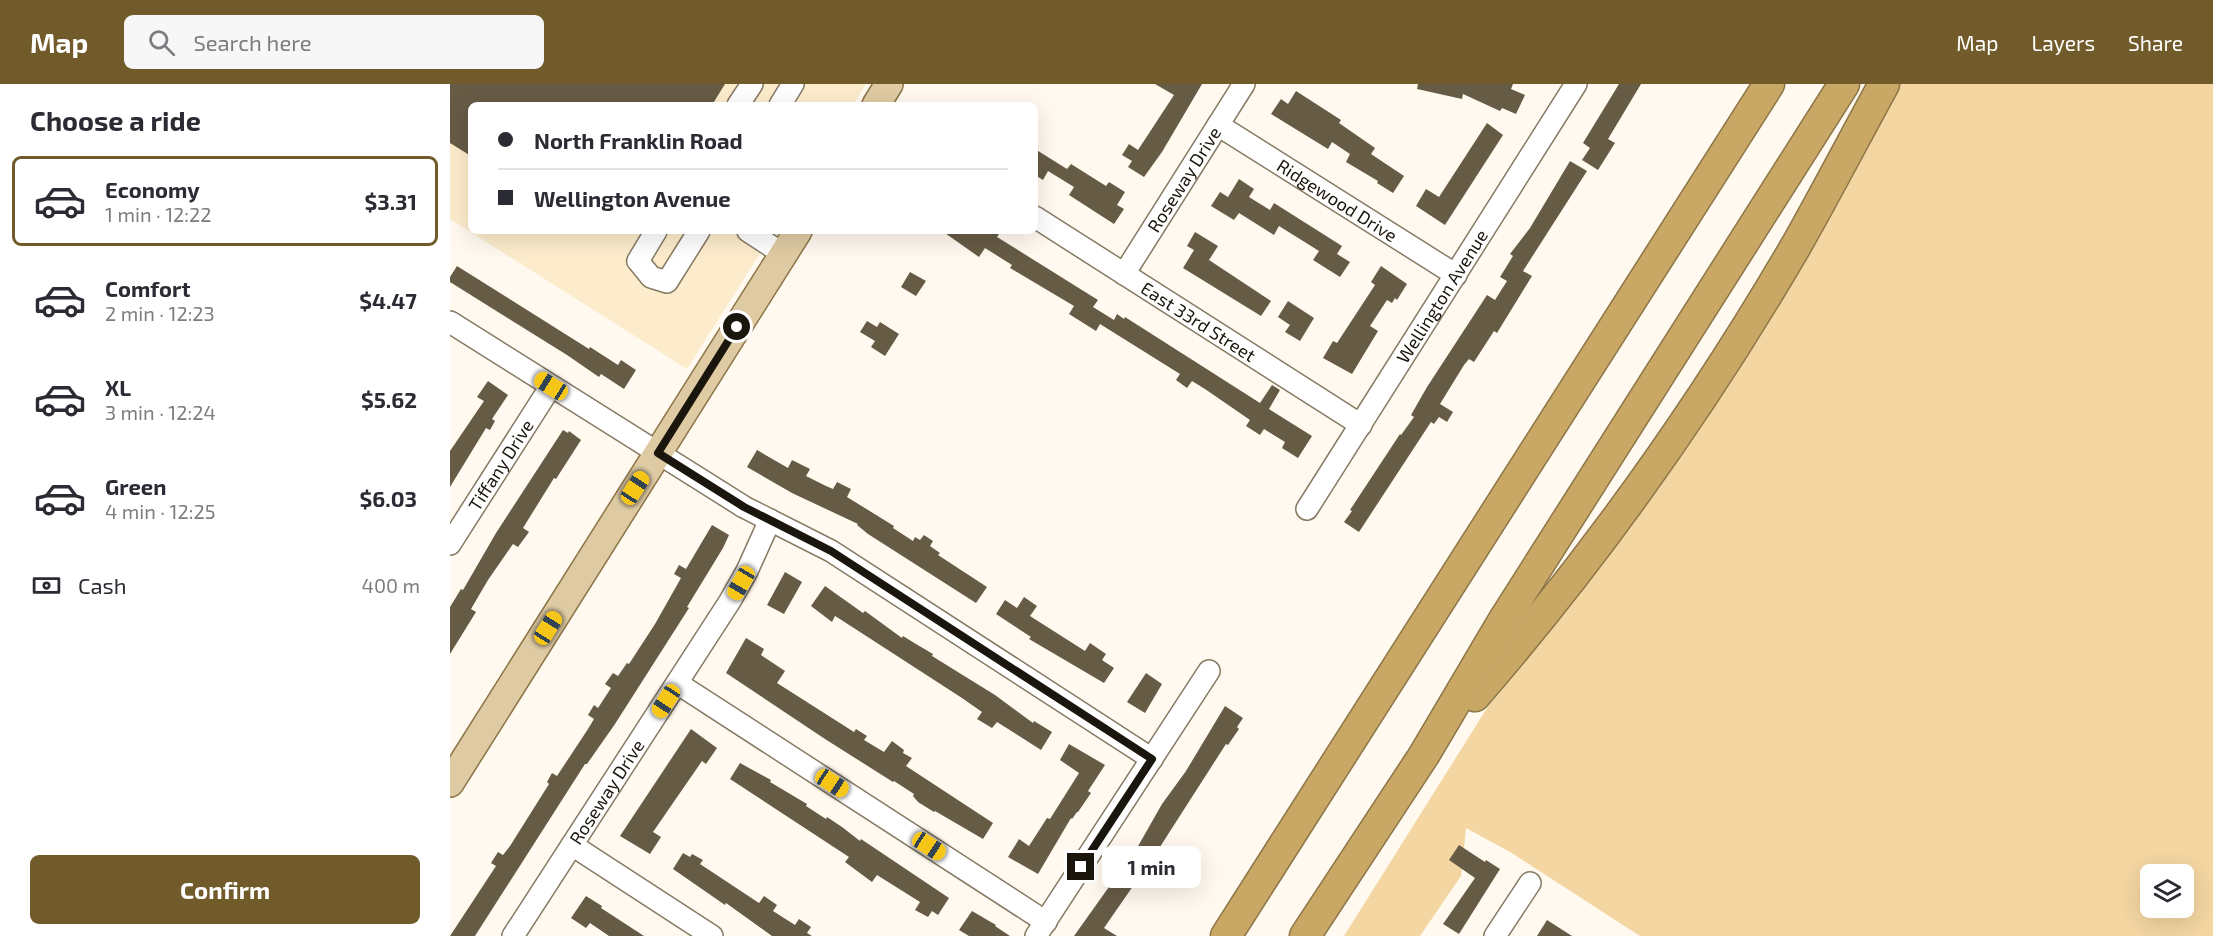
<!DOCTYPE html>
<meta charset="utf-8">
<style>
:root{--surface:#fff;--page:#f7f7f7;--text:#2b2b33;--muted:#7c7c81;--line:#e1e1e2;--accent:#725b2b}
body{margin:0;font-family:"Exo 2",sans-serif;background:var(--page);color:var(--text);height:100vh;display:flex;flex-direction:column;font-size:22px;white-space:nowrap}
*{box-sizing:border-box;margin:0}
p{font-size:20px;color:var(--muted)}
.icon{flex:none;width:33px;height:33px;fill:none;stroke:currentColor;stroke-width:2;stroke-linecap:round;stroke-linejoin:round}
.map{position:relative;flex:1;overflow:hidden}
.side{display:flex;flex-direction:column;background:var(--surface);width:450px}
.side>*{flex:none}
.banner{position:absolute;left:18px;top:18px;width:570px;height:132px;border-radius:9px;box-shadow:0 6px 24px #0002;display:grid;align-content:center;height:132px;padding:0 30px;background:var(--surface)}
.controls{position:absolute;left:1690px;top:780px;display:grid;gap:12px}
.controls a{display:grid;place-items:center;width:54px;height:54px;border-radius:9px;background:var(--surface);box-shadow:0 6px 24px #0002;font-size:30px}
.end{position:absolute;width:27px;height:27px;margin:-14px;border:8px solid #1b160d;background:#fff;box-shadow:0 0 0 3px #fff}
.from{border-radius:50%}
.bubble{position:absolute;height:42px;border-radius:9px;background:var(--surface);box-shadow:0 6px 24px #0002;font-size:20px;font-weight:700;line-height:42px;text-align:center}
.car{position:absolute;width:18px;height:36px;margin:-18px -9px;border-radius:8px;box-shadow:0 0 4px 2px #0007;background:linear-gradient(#f5c518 24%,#345 0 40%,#f5c518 0 76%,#345 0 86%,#f5c518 0)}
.banner b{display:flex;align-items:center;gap:21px;height:57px;font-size:22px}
.banner b+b{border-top:2px solid var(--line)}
.banner i{width:15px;height:15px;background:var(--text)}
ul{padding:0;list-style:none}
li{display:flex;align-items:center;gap:18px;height:90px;margin:0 12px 9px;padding:0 18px;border:3px solid transparent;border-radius:9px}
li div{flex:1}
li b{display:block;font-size:22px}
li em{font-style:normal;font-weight:700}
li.selected{border-color:var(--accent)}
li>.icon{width:54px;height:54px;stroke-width:1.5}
h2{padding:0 30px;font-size:27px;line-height:72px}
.pay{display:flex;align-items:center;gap:15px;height:66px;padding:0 30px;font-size:22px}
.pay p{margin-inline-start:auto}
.primary-button{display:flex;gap:12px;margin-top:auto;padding:12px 30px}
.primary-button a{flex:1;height:69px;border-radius:9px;background:var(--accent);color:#fff;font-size:24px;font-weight:700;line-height:69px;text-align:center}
header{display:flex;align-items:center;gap:36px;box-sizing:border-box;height:84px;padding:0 30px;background:var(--accent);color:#fff}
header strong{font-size:28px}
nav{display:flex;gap:33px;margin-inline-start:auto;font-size:21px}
.search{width:420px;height:54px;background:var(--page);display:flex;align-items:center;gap:15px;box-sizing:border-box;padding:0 21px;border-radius:9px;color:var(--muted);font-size:22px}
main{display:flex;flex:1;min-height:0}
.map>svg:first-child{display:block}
.built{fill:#fdeccc}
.green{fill:#f3d6a1;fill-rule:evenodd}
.building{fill:#665b45}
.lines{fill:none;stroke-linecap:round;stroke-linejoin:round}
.minor-casing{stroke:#867a64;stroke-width:24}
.major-casing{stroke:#8c7547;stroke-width:30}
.highway-casing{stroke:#8c7547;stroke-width:33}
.minor{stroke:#fff;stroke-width:21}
.major{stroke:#dfcba3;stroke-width:27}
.highway{stroke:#c9a866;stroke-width:30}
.route{stroke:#1b160d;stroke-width:8}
.labels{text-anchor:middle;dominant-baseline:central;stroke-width:6;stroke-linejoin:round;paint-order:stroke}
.street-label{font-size:18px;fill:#1b160d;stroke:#fff}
</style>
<header>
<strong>Map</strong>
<div class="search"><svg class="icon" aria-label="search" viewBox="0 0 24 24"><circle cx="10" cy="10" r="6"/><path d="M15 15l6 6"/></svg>Search here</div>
<nav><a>Map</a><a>Layers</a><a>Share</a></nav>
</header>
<main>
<section class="side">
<h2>Choose a ride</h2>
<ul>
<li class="selected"><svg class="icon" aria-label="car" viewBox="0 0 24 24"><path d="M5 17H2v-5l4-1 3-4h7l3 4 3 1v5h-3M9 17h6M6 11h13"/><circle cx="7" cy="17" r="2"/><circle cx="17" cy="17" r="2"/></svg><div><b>Economy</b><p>1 min · 12:22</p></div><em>$3.31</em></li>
<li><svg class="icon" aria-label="car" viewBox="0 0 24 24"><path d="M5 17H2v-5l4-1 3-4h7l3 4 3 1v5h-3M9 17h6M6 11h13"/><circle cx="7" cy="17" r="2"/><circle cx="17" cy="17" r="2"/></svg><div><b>Comfort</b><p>2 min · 12:23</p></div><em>$4.47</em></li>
<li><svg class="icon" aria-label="car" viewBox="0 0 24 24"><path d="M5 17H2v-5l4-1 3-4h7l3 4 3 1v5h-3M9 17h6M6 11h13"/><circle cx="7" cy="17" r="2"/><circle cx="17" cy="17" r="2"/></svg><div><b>XL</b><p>3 min · 12:24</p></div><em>$5.62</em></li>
<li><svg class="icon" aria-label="car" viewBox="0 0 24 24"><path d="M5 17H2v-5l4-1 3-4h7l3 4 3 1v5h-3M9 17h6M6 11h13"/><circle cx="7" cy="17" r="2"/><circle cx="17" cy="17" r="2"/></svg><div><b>Green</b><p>4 min · 12:25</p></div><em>$6.03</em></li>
</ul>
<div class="pay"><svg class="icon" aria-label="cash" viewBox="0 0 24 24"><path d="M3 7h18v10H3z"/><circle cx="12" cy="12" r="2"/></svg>Cash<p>400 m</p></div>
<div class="primary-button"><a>Confirm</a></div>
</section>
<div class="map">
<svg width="1763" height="852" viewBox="0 0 1763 852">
<rect width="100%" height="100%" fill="#fff9ef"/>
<path class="built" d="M0,0H416L403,21H21V147H324L237,285L0,135Z"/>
<path class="green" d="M1448,0H1763V852H1190L1060,768L1016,744L1011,792L970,852H894L1037,624L1077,575L1081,565ZM1701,790H1734V824H1701Z"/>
<g class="building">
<path d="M0,0H275L262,21H21V72L0,59Z"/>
<path d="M705,0H752L712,68L694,93L678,83L682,77L672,71L679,60L688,66L724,11Z"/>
<path d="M968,0H1063L1061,5L1075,11L1066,30L1052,24L1050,27L1013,10L1012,15L967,5Z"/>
<path d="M1169,0H1191L1158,55L1165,59L1148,86L1132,76L1140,64L1133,59Z"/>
<path d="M846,7L891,36L889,39L925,64L921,70L954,92L943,109L927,99L928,97L896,78L900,70L882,58L878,65L821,30L831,15L838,20Z"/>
<path d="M1037,39L1053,51L995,141L966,122L976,105L989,113Z"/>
<path d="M585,65L617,85L621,80L656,102L659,98L675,108L667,121L674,125L664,140L619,111L624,103L598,87L593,96L585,91Z"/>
<path d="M1120,77L1137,87L1073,187L1082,192L1047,249L1044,247L1024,278L1019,275L1014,281L990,320L1003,328L997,338L989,333L984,340L981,338L909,448L894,438L902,427L900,426L950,350L951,351L964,333L961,331L977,303L1037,211L1045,216L1057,197L1050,193L1063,172L1060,170L1080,144Z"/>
<path d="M789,95L804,105L799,113L820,126L824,119L892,162L887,170L900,178L890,193L863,176L869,167L829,142L824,151L789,129L784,136L761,122L770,108L778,113Z"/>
<path d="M492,147H551L547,153L648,216L643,223L664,236L667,230L674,235L675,233L810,319L822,301L830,306L819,325L862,352L848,374L832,364L835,358L814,345L810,351L796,342L800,336L755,305L742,297L737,304L726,296L730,290L650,240L646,247L619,230L624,222L560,184L562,181L535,164L529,173Z"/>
<path d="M745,148L768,162L759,176L821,217L811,232L733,184L744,166L737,162Z"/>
<path d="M7,182L139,265L140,263L168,281L171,276L186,286L174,305L151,290L149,293L117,271L0,198V193Z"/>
<path d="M931,182L957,200L947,216L945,214L942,219L937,216L920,242L928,247L902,290L873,274L883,257L887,259L925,201L921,198Z"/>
<path d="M460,188L476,197L466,212L451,203Z"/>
<path d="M838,217L864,234L850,257L835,248L840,241L828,233Z"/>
<path d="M417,237L427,243L430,238L449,250L435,272L421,263L425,257L410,248Z"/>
<path d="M38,297L58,311L42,335L45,337L40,346L36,344L0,403V367L34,317L27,313Z"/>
<path d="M113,346L118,349L119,347L131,356L106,395L104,394L73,444L79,448L68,463L63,460L38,496L21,525L26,528L0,570V523L11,505L13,506L46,449Z"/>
<path d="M307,366L338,384L342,376L360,385L356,392L376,402L383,405L387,398L401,405L397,413L444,442L443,444L463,457L465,453L470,456L474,451L483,457L480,462L490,469L488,471L537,503L526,519L418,450L407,441L408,440L342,409L297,383Z"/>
<path d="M262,441L279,451L273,464L237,523L239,524L165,640L137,680H135L25,852H0L46,782L41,779L48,768L53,771L60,762L99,700L97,698L102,689L107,692L138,645L144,635L138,631L144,621L148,624L161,604L155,600L163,589L168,592L177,579L179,580L205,540L231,494L224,490L229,481L236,485Z"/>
<path d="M335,488L352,498L334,530L317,521Z"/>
<path d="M375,502L413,529L415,527L452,554L453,552L466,560L483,570L482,572L545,611L583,639L584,637L602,648L591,666L547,638L542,644L527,635L532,628L512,614L393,537L385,532L382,538L361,522Z"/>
<path d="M574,513L587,522L580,532L635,567L640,559L656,570L652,576L664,584L654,599L579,555L581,553L546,530L555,516L567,524Z"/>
<path d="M296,554L314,565L311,571L335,587L327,599L404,648L406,645L417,652L414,656L434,668L442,657L454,666L453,669L462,674L456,682L543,739L533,755L485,727L484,728L468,718L463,712L464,710L444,697L443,698L375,655L276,589Z"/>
<path d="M696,589L712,600L695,629L677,618Z"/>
<path d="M775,622L793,634L787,643L789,645L778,661L776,660L708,766L654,844L667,852H624L661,800L662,801L685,763L687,764L712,720L736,687Z"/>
<path d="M241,645L267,664L256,680L252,677L203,748L211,753L200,770L170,752Z"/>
<path d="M619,660L655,681L638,707L641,709L628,728H627L622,735L621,734L588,790L558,773L569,755L579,762L597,734L600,735L629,689L610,676Z"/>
<path d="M290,679L321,696L320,698L357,720L356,722L376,735L377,733L392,743L410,757L411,755L499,814L488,831L482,827L478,833L465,826L470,818L427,791L422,798L395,778L399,773L280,695Z"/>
<path d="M1009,761L1035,778L1036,776L1050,785L1009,850L993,840L1025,794L999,776Z"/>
<path d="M233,769L240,773L242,770L253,776L250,780L309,819L314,812L327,821L323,827L345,841L349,835L361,843L357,849L362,852H322L276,819L275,821L223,785Z"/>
<path d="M136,812L152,822L151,824L194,852H159L140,839L136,844L121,834Z"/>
<path d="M522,827L546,841L545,842L560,852H519L509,846Z"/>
<path d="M1097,836L1122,852H1087Z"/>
</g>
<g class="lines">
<defs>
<g id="minor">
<path d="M288,21L302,0"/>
<path d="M330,21L343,0"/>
<path id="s1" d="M768,41L1006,191"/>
<path id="s2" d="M585,133L911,341"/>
<path d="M206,147L188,177L201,193L217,198L249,147"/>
<path d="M298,147L333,170"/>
<path id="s3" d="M674,190L794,0"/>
<path d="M0,238L294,423L381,467L702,675"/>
<path id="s4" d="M857,425L1126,0"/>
<path id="s5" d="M0,460L101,302"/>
<path d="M227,599L596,838"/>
<path d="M122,761L262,852"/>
<path id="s6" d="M63,852L280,517L297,487L320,436"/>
<path d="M586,852L759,587"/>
<path d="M1045,852L1080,799"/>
</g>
<g id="major">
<path d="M426,21L439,0"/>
<path d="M0,699L348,147"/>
</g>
<g id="highway">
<path d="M1025,612C1146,472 1254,320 1347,160C1377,107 1405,53 1434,0"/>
<path d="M776,852L1319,0"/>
<path d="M855,852L974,671L1055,534L1394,0"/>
</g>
</defs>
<use href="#minor" class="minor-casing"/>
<use href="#major" class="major-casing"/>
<use href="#highway" class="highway-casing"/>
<use href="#minor" class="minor"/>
<use href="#major" class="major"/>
<use href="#highway" class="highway"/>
</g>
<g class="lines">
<path class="route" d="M287,243L208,369L294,423L381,467L702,675L631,783"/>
</g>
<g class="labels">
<g class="street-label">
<text stroke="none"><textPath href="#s3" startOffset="112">Roseway Drive</textPath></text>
<text stroke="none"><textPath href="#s1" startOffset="141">Ridgewood Drive</textPath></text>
<text stroke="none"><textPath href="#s4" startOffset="252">Wellington Avenue</textPath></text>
<text stroke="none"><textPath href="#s2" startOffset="194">East 33rd Street</textPath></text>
<text stroke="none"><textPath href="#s5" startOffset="94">Tiffany Drive</textPath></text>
<text stroke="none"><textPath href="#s6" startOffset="172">Roseway Drive</textPath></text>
</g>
</g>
</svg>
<div class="controls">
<a><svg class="icon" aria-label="layers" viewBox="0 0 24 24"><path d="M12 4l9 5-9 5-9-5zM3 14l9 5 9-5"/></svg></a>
</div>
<i class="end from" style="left:287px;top:243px"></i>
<i class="end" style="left:631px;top:783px"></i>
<div class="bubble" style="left:652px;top:762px;width:99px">1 min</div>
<i class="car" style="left:101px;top:302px;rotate:302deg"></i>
<i class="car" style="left:185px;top:404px;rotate:33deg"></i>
<i class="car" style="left:291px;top:499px;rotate:210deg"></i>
<i class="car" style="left:98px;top:544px;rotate:32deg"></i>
<i class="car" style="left:216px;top:617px;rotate:213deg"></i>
<i class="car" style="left:382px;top:699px;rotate:123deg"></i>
<i class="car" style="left:479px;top:762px;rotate:123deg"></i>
<div class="banner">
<b><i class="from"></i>North Franklin Road</b>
<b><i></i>Wellington Avenue</b>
</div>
</div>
</main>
